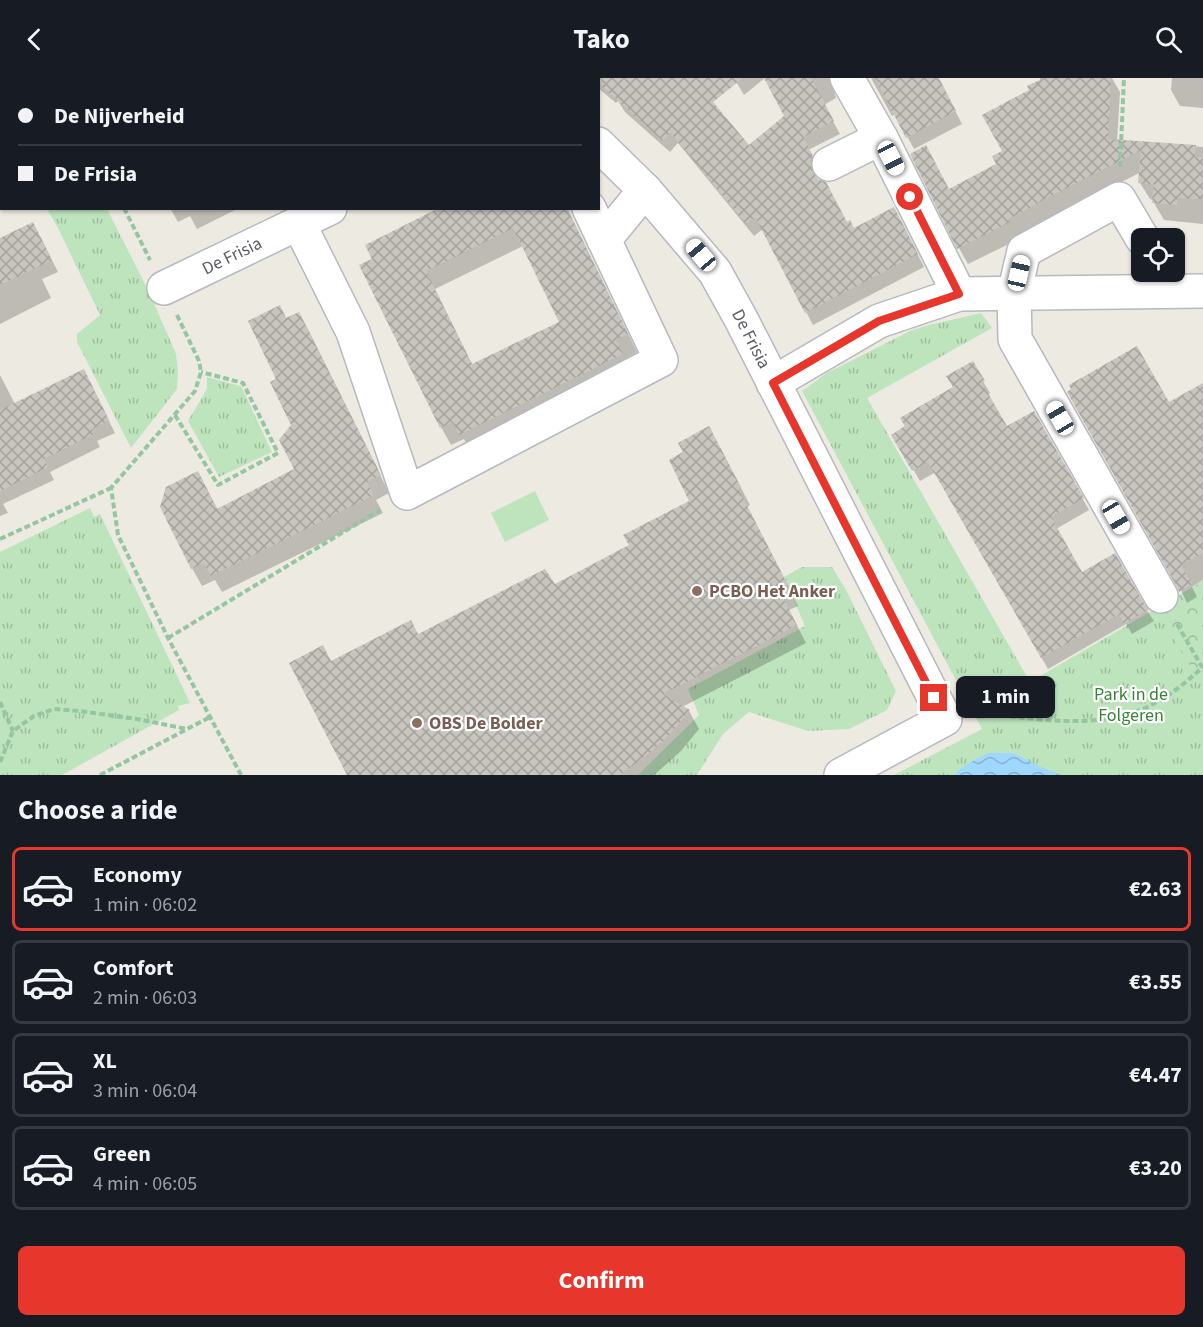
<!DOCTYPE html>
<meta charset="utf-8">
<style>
:root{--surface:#171b24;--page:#20242c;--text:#f1f3f6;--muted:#9ea1a6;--line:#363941;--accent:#e7372c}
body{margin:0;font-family:"Source Sans 3",sans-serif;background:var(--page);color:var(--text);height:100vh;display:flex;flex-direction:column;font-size:22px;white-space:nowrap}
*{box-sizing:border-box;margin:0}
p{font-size:20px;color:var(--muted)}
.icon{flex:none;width:33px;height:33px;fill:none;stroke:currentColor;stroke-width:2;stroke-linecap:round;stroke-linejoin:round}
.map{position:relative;height:697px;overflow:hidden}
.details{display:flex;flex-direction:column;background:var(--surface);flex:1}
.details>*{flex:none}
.guide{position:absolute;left:0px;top:0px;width:600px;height:132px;box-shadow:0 2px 4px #0004;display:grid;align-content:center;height:132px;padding:0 18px;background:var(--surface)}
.fabs{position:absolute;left:1131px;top:150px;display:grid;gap:12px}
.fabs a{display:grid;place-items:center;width:54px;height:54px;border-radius:9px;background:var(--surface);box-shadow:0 2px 4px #0004;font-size:30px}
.end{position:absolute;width:27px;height:27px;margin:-14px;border:8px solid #e7372c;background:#fff;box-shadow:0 0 0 3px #fff}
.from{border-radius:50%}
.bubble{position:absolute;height:42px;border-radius:9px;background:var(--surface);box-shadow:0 2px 4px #0004;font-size:20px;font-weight:700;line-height:42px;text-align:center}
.car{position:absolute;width:18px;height:36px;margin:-18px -9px;border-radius:8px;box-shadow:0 0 4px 2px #0007;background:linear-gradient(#fff 24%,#345 0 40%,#fff 0 76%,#345 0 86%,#fff 0)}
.guide b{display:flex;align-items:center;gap:21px;height:57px;font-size:22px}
.guide b+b{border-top:2px solid var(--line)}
.guide i{width:15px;height:15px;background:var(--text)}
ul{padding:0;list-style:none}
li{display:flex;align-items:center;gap:18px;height:84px;margin:0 12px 9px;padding:0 6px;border:3px solid var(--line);border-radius:9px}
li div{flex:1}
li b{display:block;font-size:22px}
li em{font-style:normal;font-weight:700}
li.selected{border-color:var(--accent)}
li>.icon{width:54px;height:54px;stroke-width:1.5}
h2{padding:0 18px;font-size:27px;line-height:72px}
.cta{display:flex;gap:12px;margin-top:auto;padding:12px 18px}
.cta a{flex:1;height:69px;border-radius:9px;background:var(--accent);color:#fff;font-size:24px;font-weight:700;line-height:69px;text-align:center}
header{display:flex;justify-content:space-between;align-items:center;height:78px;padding:0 18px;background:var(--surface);font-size:27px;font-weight:700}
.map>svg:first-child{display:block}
.grass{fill:url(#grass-tufts)}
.forest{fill:url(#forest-crowns)}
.garden{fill:#bee4bd}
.water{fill:url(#water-waves)}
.shadow{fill:#0003;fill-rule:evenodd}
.building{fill:url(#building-cross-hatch);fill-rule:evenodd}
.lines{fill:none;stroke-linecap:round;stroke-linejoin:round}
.minor-casing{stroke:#b7b9be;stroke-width:36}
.path{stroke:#96c5a2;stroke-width:4;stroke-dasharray:6 3;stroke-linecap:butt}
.minor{stroke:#fff;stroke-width:33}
.route{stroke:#e7372c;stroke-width:8}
.education-dot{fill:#8d6e63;stroke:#fff;stroke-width:2}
.labels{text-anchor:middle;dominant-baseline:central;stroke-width:4.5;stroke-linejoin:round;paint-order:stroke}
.street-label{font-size:18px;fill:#5a5d62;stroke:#fff}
.education-label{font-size:18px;font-weight:bold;fill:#785e54;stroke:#fff;text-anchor:start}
.park-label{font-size:18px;fill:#358537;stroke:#fff}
</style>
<header><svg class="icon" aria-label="back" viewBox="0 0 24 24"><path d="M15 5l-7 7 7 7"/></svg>Tako<svg class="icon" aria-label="search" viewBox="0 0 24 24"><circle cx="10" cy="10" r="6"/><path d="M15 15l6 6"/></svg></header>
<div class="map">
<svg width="1203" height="697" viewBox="0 0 1203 697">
<defs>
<pattern id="grass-tufts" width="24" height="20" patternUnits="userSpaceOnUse" patternTransform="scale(1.5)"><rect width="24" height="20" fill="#bee4bd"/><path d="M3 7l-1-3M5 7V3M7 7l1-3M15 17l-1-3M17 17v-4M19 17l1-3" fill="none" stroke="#9dbc9d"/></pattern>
<pattern id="forest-crowns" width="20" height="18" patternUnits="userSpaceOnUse" patternTransform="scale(1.5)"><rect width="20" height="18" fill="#bee4bd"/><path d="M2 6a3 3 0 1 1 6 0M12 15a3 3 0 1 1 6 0" fill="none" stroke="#9dbc9d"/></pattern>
<pattern id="water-waves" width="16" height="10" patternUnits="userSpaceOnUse" patternTransform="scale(1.5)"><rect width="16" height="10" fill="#9fd7fe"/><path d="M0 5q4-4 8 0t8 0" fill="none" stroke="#85b2d1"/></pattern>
<pattern id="building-cross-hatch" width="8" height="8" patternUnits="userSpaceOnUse" patternTransform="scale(1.5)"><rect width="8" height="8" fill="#c8c4be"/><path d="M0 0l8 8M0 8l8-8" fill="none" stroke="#a5a29e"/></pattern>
</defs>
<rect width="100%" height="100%" fill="#edeae1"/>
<g class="grass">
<path d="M47,131H107L150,216L176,276L178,294L177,311L131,370L77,264V256L100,237L58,150Z"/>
<path d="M981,235L992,250L867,320L1030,604L1203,503V697H894L982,651L802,313L827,295L910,253L929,247Z"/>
<path d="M207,299L241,308L272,374L219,399L188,343L207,311Z"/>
<path d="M90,430L94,439L100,436L190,625L178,628L179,632L62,697H0V474Z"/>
<path d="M802,489H832L846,512L896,613L887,632L849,651L808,653L749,634L723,656L697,697H638L699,637L688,611L805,548L784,499Z"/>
</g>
<path class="forest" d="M1203,503V594L1197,600L1156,531Z"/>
<path class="garden" d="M535,413L549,442L505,464L491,435Z"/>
<path class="water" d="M989,675H1013L1045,691L1062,697H955C963,686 977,681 989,675Z"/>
<g class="shadow">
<path d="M105,0H167L168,2H106Z"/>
<path d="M277,0H339L340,2H278Z"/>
<path d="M587,0H683L749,69L786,39L766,0H834L836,5L834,13L836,20L824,27L840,56L808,72L819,91L816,99L817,102L847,145L853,152L901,143L924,189L813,247L763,151L754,158L678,65L670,74L625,34L618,23L616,25L598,10V2H589Z"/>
<path d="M734,0H765L744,17Z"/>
<path d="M871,0H938L962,46L914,71L895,36L892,38Z"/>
<path d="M1040,0H1112L1120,14L1117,63L1203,69V146L1164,142L1154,125V122L1150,121L1140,105L1141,94L1017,158L1019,161L968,186L959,170L949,113L998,87L1031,12L1040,4Z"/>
<path d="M1172,0H1203V30L1180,28L1171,12Z"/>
<path d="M2,18V117L0,118V19Z"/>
<path d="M170,130H239L197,151L190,138L178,144Z"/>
<path d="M567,130L637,274L625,281L632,294L471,374L464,361L451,367L441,349L361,188ZM523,168L561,244L473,288L435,211Z"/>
<path d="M40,158L58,194L42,201L51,220L0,246V162Z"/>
<path d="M299,236L309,253L389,415L376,422L383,435L222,514L215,502L202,508L192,490L198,395L218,432L296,392L293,348L278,302L287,242Z"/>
<path d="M972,285L990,315L988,317L1007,350L1034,335L1089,432L1056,451L1081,496L1144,528L1154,543L1132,556L1126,546L1048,591L936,394L920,403L893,357L955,310Z"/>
<path d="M0,297L15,326L90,305L115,355L97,363L100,369L50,394L54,402L3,426L8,435L0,438Z"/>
<path d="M1069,314L1203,386V502L1192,509L1197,519L1187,525L1179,508Z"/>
<path d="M719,368L750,427L747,429L798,528L789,532L806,565L682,629L689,633L699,651L681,673L654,697H349L331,585L419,557L555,508L631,468L692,423Z"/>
</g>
<g class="building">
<path d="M592,0H743L713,24L749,67L784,38L764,0H811L834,43L803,59L813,78L810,85L813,95L818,101L826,104L847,144L850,142L854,150L894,129L918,176L805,235L755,139L746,146L670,54L663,63L598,5V2H594Z"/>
<path d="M875,0H939L956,33L906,60Z"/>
<path d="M1044,0H1111L1108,61L1196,67L1195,79H1203V121L1177,120V127L1152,125L1154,106L1138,105L1141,72L1043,122L1009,141L1010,144L957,171L910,76L926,67L949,111L996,86L992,78L1002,73L982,37L1029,12L1027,8Z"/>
<path d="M439,130H567L628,256L616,262L623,276L459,357L453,344L440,350L359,187L372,181L365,167ZM513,150L559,244L472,286L426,193Z"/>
<path d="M33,144L52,182L0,207V160Z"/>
<path d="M280,227L286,240L299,234L381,397L367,404L374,417L211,498L204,485L191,491L160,429L166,409L198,393L217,431L294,391L279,362L291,347L270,304L276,301L248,243Z"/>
<path d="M1137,268L1169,324L1203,305V475L1181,487L1192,506L1179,514L1177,509L1067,314L1071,311L1069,307Z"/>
<path d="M973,283L985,303L982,305L1007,348L1034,333L1084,420L1051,439L1082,494L1115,475L1145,527L1149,531L1124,546L1119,536L1041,580L928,384L912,393L891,357L905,348L900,340L953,309L946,298Z"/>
<path d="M84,291L109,342L92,351L94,356L44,381L48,389L0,413V332Z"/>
<path d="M709,348L741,409L738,410L789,509L780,514L797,547L663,616L690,632L671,655L652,673L620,697H347L289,585L323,567L331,583L411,542L418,556L545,491L555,506L629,467L623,457L689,423L669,382L683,374L678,365Z"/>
</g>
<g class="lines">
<defs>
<g id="minor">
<path d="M391,0L392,2"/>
<path d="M528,0L529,2"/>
<path d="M847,0L881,60L959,216"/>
<path d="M598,66L645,112L715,194L741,241L945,641L841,697"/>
<path d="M829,86L881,60"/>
<path d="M299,146L353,254L407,415L661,282L589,130"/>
<path d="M1142,160L1119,121L1024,173L1014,216L1015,261L1161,518"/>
<path d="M604,162L645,112"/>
<path d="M164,210L330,130"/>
<path d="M773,305L879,243L959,216L1203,213"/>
</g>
</defs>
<use href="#minor" class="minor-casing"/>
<g class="path">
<path d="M59,0L60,2"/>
<path d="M1120,89L1124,0"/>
<path d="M0,119L2,118"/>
<path d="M124,130L150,182"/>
<path d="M177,237L199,283L201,294L195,313L111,410L118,457L168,560L241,697"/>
<path d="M175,337L218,407L278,375L243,305L201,294"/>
<path d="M0,461L111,410"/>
<path d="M1177,546L1202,589"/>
<path d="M168,560L380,432"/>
<path d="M0,624L13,653"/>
<path d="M974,634C1032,640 1102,655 1155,625C1173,616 1188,602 1203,589"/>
<path d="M0,684L13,653L34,638L54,631L80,633L137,641L187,651"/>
<path d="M100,697L210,639"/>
</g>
<use href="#minor" class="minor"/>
</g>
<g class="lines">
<path class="route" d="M910,119L959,216L879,243L773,305L934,620"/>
</g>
<g class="education-dot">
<circle cx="697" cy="513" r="6"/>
<circle cx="417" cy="645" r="6"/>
</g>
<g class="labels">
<g class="street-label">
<text transform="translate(232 178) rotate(-26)">De Frisia</text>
<text transform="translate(751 261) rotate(63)">De Frisia</text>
</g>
<g class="education-label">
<text x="709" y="513">PCBO Het Anker</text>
<text x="429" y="645">OBS De Bolder</text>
</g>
<g class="park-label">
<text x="1131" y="616">Park in de<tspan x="1131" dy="21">Folgeren</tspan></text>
</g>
</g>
</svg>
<div class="fabs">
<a><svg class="icon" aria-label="locate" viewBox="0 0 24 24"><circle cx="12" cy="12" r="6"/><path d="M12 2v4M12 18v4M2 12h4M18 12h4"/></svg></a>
</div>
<i class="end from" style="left:910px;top:119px"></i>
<i class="end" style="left:934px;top:620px"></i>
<div class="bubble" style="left:956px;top:598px;width:99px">1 min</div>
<i class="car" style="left:891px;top:80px;rotate:153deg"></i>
<i class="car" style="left:701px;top:177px;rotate:320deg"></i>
<i class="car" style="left:1019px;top:195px;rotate:13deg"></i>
<i class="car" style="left:1060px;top:340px;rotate:330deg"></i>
<i class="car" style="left:1116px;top:439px;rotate:150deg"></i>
<div class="guide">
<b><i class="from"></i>De Nijverheid</b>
<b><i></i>De Frisia</b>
</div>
</div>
<section class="details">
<h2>Choose a ride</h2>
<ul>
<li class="selected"><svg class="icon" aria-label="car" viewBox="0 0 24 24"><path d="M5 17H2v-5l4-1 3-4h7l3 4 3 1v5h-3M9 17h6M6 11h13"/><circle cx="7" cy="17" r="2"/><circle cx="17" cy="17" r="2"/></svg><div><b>Economy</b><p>1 min · 06:02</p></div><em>€2.63</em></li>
<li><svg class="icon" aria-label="car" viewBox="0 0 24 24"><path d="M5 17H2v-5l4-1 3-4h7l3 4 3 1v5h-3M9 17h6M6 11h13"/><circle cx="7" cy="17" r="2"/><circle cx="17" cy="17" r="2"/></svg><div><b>Comfort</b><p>2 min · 06:03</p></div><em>€3.55</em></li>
<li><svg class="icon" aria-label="car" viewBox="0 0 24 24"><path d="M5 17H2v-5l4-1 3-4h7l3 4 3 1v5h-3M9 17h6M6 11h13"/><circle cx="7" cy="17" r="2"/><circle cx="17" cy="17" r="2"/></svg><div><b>XL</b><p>3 min · 06:04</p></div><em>€4.47</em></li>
<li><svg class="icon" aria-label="car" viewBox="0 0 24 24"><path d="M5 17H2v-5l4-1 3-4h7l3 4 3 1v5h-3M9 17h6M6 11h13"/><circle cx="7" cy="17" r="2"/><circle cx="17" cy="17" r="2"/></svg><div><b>Green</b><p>4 min · 06:05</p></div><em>€3.20</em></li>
</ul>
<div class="cta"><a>Confirm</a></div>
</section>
